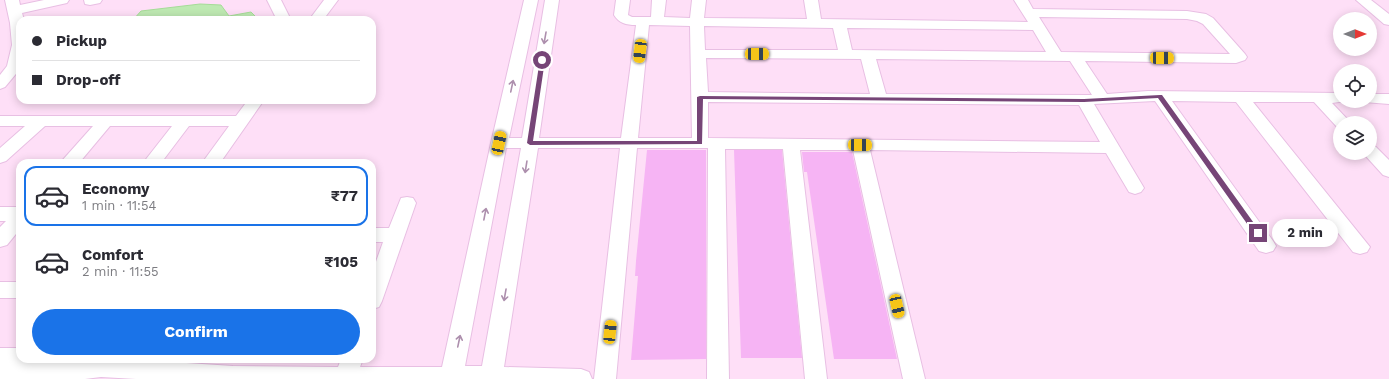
<!DOCTYPE html>
<meta charset="utf-8">
<style>
:root{--surface:#fff;--page:#f2f2f3;--text:#2b2b33;--muted:#7c7c81;--line:#e1e1e2;--accent:#1a73e8}
body{margin:0;font-family:"Work Sans",sans-serif;background:var(--page);color:var(--text);height:100vh;display:flex;flex-direction:column;font-size:15px;white-space:nowrap}
*{box-sizing:border-box;margin:0}
p{font-size:13px;color:var(--muted)}
.icon{flex:none;width:22px;height:22px;fill:none;stroke:currentColor;stroke-width:2;stroke-linecap:round;stroke-linejoin:round}
.map{position:relative;flex:1;overflow:hidden}
.sheet{position:absolute;left:16px;top:159px;width:360px;height:204px;display:flex;flex-direction:column;background:var(--surface);border-radius:12px;box-shadow:0 2px 10px #0003}
.sheet>*{flex:none}
.banner{position:absolute;left:16px;top:16px;width:360px;height:88px;border-radius:12px;box-shadow:0 2px 10px #0003;display:grid;align-content:center;height:88px;padding:0 16px;background:var(--surface)}
.needle{width:26px;rotate:90deg}
.tools{position:absolute;left:1333px;top:12px;display:grid;gap:8px}
.tools a{display:grid;place-items:center;width:44px;height:44px;border-radius:50%;background:var(--surface);box-shadow:0 2px 10px #0003;font-size:20px}
.end{position:absolute;width:18px;height:18px;margin:-9px;border:5px solid #764577;background:#fff;box-shadow:0 0 0 2px #fff}
.from{border-radius:50%}
.bubble{position:absolute;height:28px;border-radius:14px;background:var(--surface);box-shadow:0 2px 10px #0003;font-size:13px;font-weight:700;line-height:28px;text-align:center}
.car{position:absolute;width:12px;height:24px;margin:-12px -6px;border-radius:5px;box-shadow:0 0 3px 1px #0007;background:linear-gradient(#f5c518 24%,#345 0 40%,#f5c518 0 76%,#345 0 86%,#f5c518 0)}
.banner b{display:flex;align-items:center;gap:14px;height:38px;font-size:15px}
.banner b+b{border-top:1px solid var(--line)}
.banner i{width:10px;height:10px;background:var(--text)}
ul{padding:7px 0 0;list-style:none}
li{display:flex;align-items:center;gap:12px;height:60px;margin:0 8px 6px;padding:0 8px;border:2px solid transparent;border-radius:12px}
li div{flex:1}
li b{display:block;font-size:15px}
li em{font-style:normal;font-weight:700}
li.on{border-color:var(--accent)}
li>.icon{width:36px;height:36px;stroke-width:1.5}
.button{display:flex;gap:8px;margin-top:auto;padding:8px 16px}
.button a{flex:1;height:46px;border-radius:24px;background:var(--accent);color:#fff;font-size:16px;font-weight:700;line-height:46px;text-align:center}
.map>svg:first-child{display:block}
.water{fill:#bee9b2;stroke:#a6dc98}
.building{fill:#f6b4f4}
.lines{fill:none;stroke-linecap:round;stroke-linejoin:round}
.minor-casing{stroke:#e8bfe3;stroke-width:2}
.minor{fill:#fff;fill-rule:evenodd}
.oneway{stroke:#ad8fad}
.route{fill:#764577}
</style>
<div class="map">
<svg width="1389" height="379" viewBox="0 0 1389 379">
<rect width="100%" height="100%" fill="#fedff7"/>
<path class="water" d="M200,4L221,5L229,16L251,12L259,20H133L141,11Z"/>
<g class="building">
<path d="M647,150H706V359L631,360L638,276H635L636,261Z"/>
<path d="M734,150H782L802,358H741Z"/>
<path d="M802,152H852L897,359H834L807,172H804Z"/>
</g>
<g class="lines">
<defs>
<g id="minor">
<path d="M5,0H19L20,5L44,0H69L67,3L22,13L24,20H20V69L5,87L0,89V75L7,66L12,45L10,23Z"/>
<path d="M84,0H102L100,3L90,5L85,4Z"/>
<path d="M267,0H281L291,20H277Z"/>
<path d="M324,0H338L323,20H309Z"/>
<path d="M524,0H538L509,138H522L545,0H559L539,138H621L636,25C626,25 619,23 614,15L616,0H630L628,15L632,17H651L652,0H666L664,17L690,18L692,0H706L704,18L807,19L804,0H818L821,19L1028,22L1014,0H1028L1033,9L1187,11L1206,14L1213,18L1245,54L1247,57L1245,60L1236,63L1085,61L1107,94L1148,91L1340,93V101H1346L1332,103L1351,123H1340V127H1337L1314,102H1253L1370,247L1367,252L1360,254L1353,252L1236,102L1172,101L1273,241L1276,246L1273,251L1266,253L1259,251L1155,101L1094,104L1144,188L1141,192L1135,194L1129,192L1106,153L870,150L925,379H903L853,150H800L827,379H805L783,149H725L729,379H707L708,148H637L616,379H594L620,148H538L504,367L581,369L589,372L592,379H136L101,377L85,379H0V348H20V359H30L28,363H61L91,359H124L233,366L338,367L341,359H363L360,367H442L491,143ZM1039,17L1187,19L1197,21L1203,24L1230,54L1061,52ZM649,25L690,26L692,138H638ZM704,26L833,28L838,50H705ZM847,28L1033,30L1046,52L852,50ZM706,58L861,59L870,94L708,92ZM876,59L1070,61L1092,95L886,94ZM708,102L1079,105L1100,142L708,138ZM506,148H521L482,366H465Z"/>
<path d="M1356,0H1371L1389,14V25L1384,24Z"/>
<path d="M1370,94H1389V104L1364,102V101H1370Z"/>
<path d="M248,100H264L220,163H202L229,126H189L161,163H143L172,126H110L79,163H60L93,126H45L6,161L0,163V148L25,126H0V116H236Z"/>
<path d="M1370,146L1376,147L1389,160V177L1383,175L1363,153H1370Z"/>
<path d="M407,197L413,198L416,203L382,301L379,307L372,309V273L383,242H372V228H389L401,198Z"/>
<path d="M0,207H20V229L7,245L0,247V227L6,221H0Z"/>
<rect x="0" y="282" width="20" height="16"/>
</g>
</defs>
<use href="#minor" class="minor-casing"/>
<use href="#minor" class="minor"/>
</g>
<defs><path id="oneway-shaft" d="M-6 0H5M1.5-3L5.5 0L1.5 3" fill="none" stroke-width="1.6" stroke-linecap="round" stroke-linejoin="round"/></defs>
<g class="oneway">
<use href="#oneway-shaft" transform="translate(545 38) rotate(100)"/>
<use href="#oneway-shaft" transform="translate(512 86) rotate(-78)"/>
<use href="#oneway-shaft" transform="translate(526 167) rotate(99)"/>
<use href="#oneway-shaft" transform="translate(485 214) rotate(-79)"/>
<use href="#oneway-shaft" transform="translate(505 295) rotate(100)"/>
<use href="#oneway-shaft" transform="translate(459 341) rotate(-78)"/>
</g>
<path class="route" d="M540,59L545,60L533,141H697V97L700,96L1084,99L1160,95H1162L1261,233L1258,236L1255,235L1158,98L1084,102L703,99L702,144L530,145L527,143Z"/>
</svg>
<div class="tools">
<a><svg class="needle" viewBox="-14 -14 28 28"><path d="M0-13l5 13h-10z" fill="#e53935"/><path d="M0 13l5-13h-10z" fill="#7c7c81"/></svg></a>
<a><svg class="icon" aria-label="locate" viewBox="0 0 24 24"><circle cx="12" cy="12" r="6"/><path d="M12 2v4M12 18v4M2 12h4M18 12h4"/></svg></a>
<a><svg class="icon" aria-label="layers" viewBox="0 0 24 24"><path d="M12 4l9 5-9 5-9-5zM3 14l9 5 9-5"/></svg></a>
</div>
<i class="end from" style="left:542px;top:60px"></i>
<i class="end" style="left:1258px;top:233px"></i>
<div class="bubble" style="left:1272px;top:219px;width:66px">2 min</div>
<i class="car" style="left:640px;top:51px;rotate:187deg"></i>
<i class="car" style="left:757px;top:54px;rotate:90deg"></i>
<i class="car" style="left:1162px;top:58px;rotate:91deg"></i>
<i class="car" style="left:499px;top:143px;rotate:12deg"></i>
<i class="car" style="left:860px;top:145px;rotate:91deg"></i>
<i class="car" style="left:897px;top:306px;rotate:167deg"></i>
<i class="car" style="left:610px;top:332px;rotate:6deg"></i>
<div class="banner">
<b><i class="from"></i>Pickup</b>
<b><i></i>Drop-off</b>
</div>
<section class="sheet">
<ul>
<li class="on"><svg class="icon" aria-label="car" viewBox="0 0 24 24"><path d="M5 17H2v-5l4-1 3-4h7l3 4 3 1v5h-3M9 17h6M6 11h13"/><circle cx="7" cy="17" r="2"/><circle cx="17" cy="17" r="2"/></svg><div><b>Economy</b><p>1 min · 11:54</p></div><em>₹77</em></li>
<li><svg class="icon" aria-label="car" viewBox="0 0 24 24"><path d="M5 17H2v-5l4-1 3-4h7l3 4 3 1v5h-3M9 17h6M6 11h13"/><circle cx="7" cy="17" r="2"/><circle cx="17" cy="17" r="2"/></svg><div><b>Comfort</b><p>2 min · 11:55</p></div><em>₹105</em></li>
</ul>
<div class="button"><a>Confirm</a></div>
</section>
</div>
